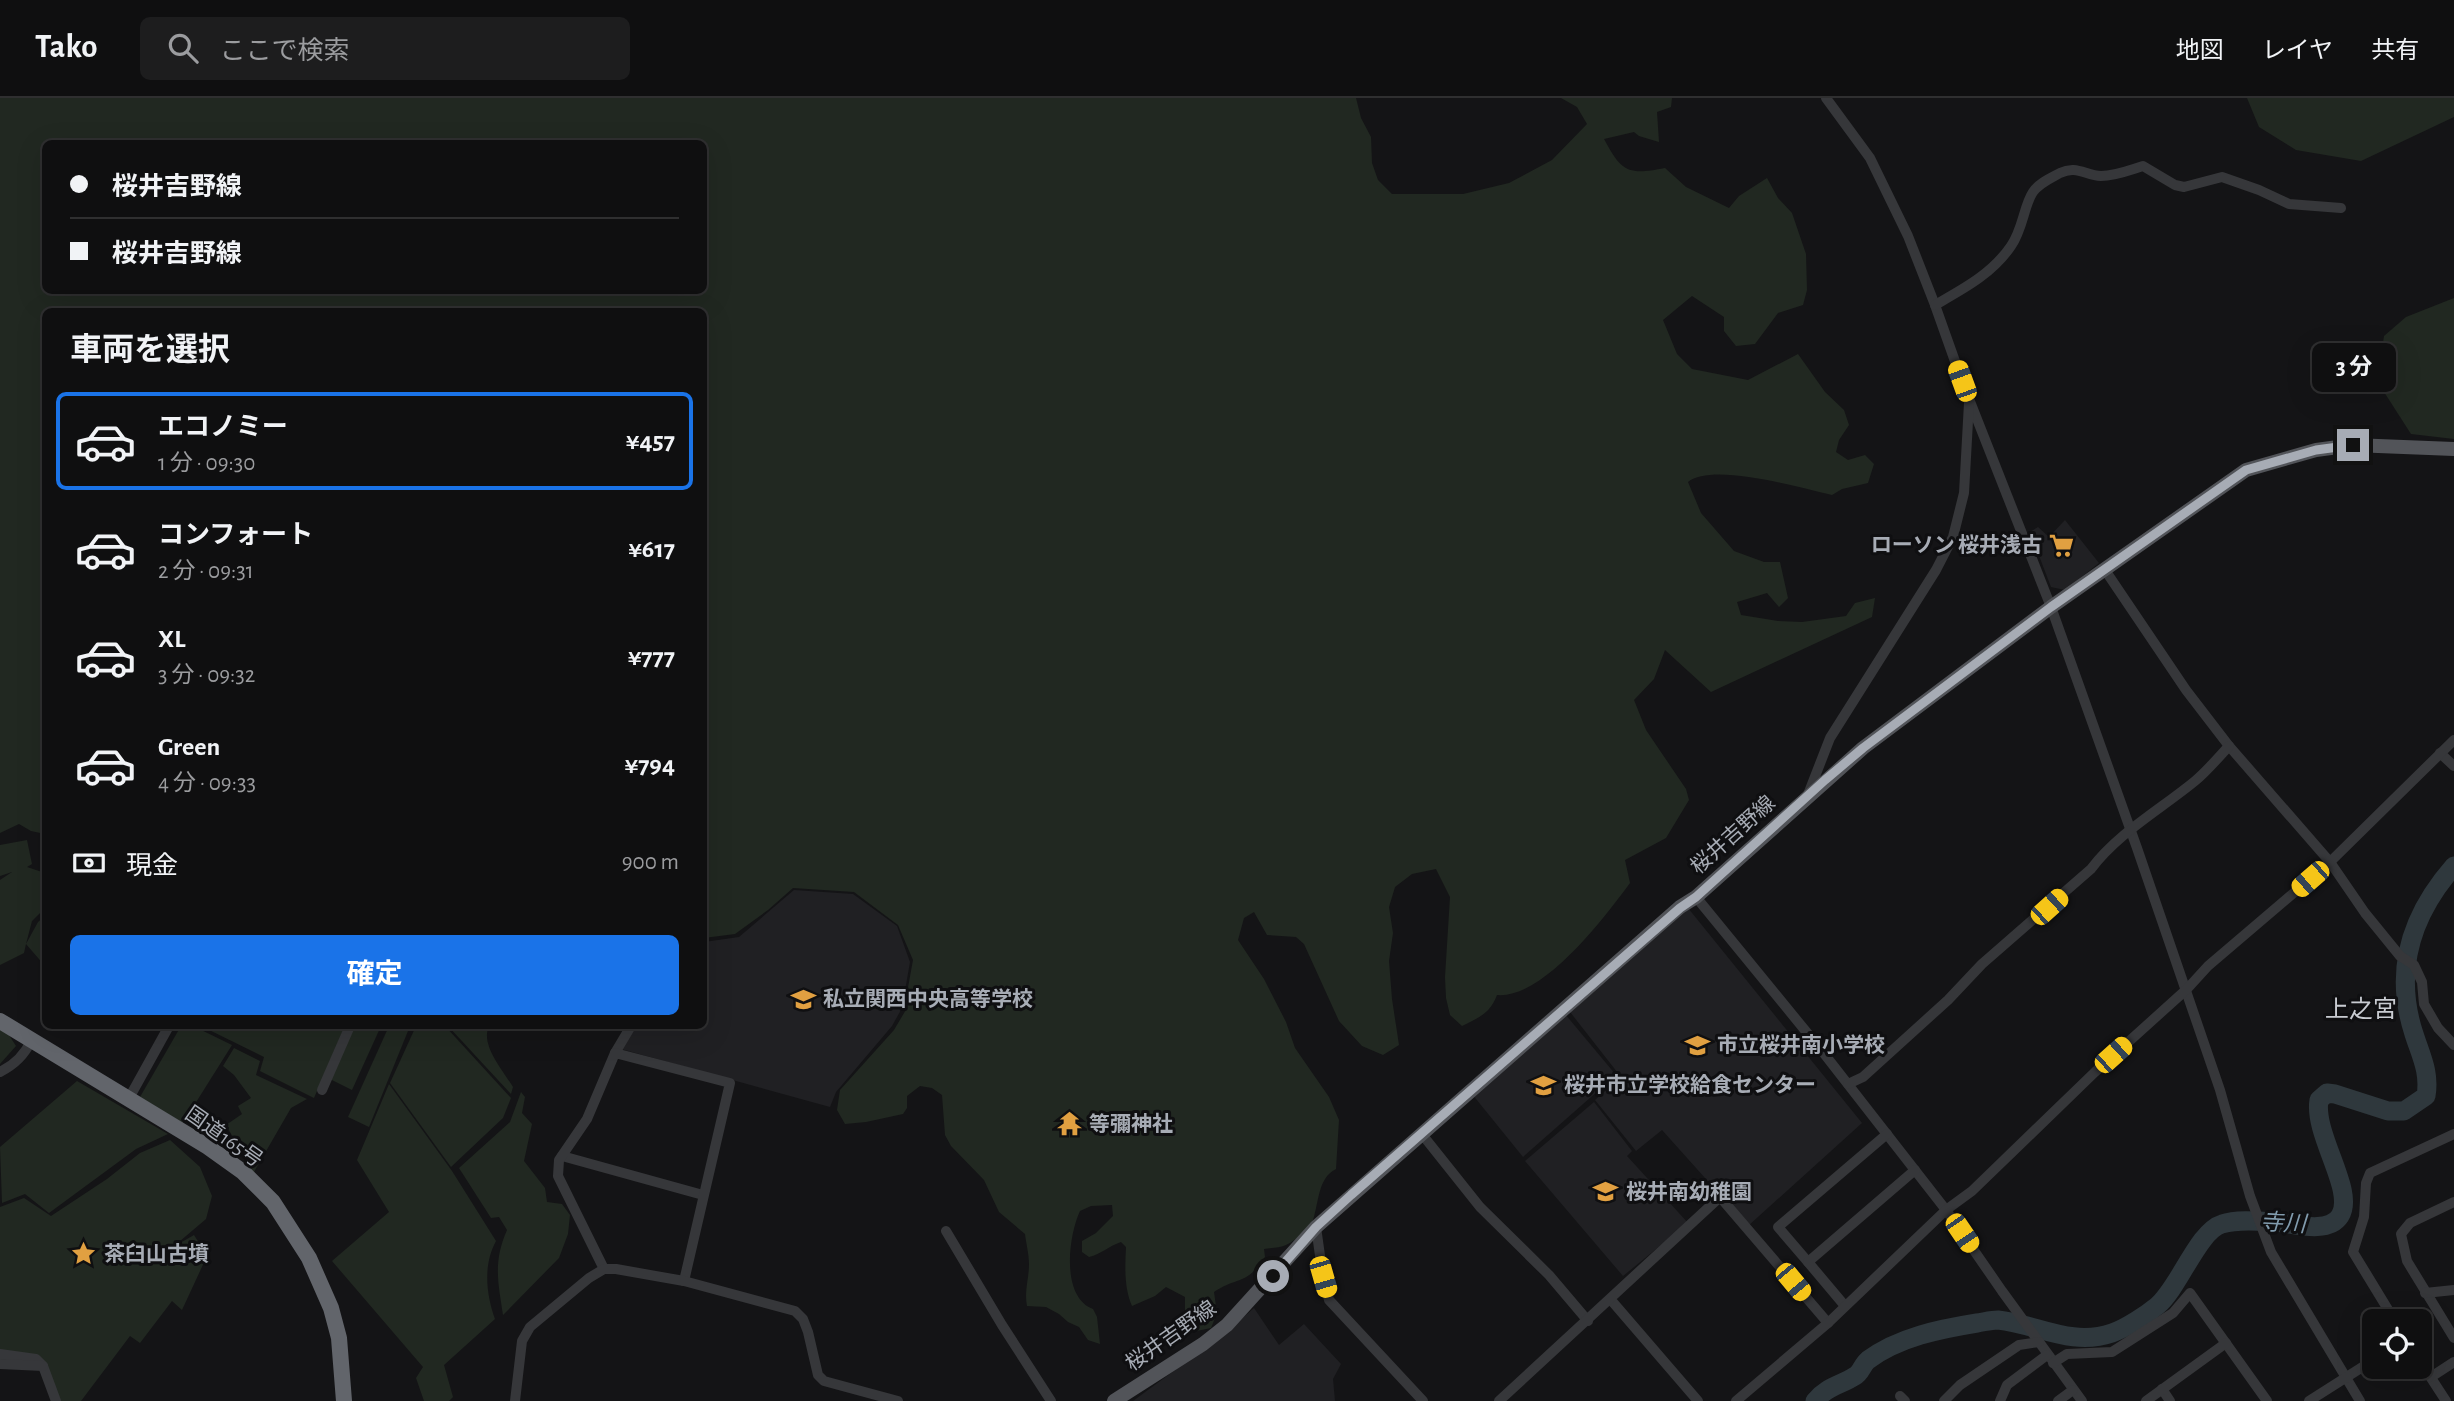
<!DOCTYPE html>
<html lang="ja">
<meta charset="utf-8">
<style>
:root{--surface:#0f0f10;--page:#1d1d1e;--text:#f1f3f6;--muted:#9b9c9f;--line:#2f2f30;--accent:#1a73e8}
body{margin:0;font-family:"Alegreya Sans","Noto Sans JP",sans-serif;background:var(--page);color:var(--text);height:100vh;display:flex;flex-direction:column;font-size:26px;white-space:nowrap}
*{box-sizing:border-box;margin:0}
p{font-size:23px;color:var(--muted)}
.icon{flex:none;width:38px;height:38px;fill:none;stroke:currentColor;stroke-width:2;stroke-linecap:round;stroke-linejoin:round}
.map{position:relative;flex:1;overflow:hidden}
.side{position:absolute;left:42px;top:210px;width:665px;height:721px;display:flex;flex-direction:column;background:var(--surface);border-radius:10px;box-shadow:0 7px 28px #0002,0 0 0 2px var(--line)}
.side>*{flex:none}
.guide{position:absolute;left:42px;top:42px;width:665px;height:154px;border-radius:10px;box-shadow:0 7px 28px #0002,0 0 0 2px var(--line);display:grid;align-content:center;height:154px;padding:0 28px;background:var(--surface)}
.controls{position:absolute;left:2362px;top:1211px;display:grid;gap:14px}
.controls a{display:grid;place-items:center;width:70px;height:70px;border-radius:10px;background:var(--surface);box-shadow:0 7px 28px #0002,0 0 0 2px var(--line);font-size:35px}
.end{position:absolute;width:32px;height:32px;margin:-16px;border:9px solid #a7acb5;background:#111;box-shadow:0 0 0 4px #111}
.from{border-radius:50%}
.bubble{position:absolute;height:49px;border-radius:10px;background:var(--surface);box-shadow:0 7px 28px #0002,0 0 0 2px var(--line);font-size:23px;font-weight:700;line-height:49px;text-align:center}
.car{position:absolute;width:21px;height:42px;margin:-21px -10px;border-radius:9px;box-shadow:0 0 5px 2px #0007;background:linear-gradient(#f5c518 24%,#345 0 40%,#f5c518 0 76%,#345 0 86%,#f5c518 0)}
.guide b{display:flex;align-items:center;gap:24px;height:66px;font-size:26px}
.guide b+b{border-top:2px solid var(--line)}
.guide i{width:18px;height:18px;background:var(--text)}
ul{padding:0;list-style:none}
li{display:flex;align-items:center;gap:21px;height:98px;margin:0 14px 10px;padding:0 14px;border:4px solid transparent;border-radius:10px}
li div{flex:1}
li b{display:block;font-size:26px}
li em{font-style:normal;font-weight:700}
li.on{border-color:var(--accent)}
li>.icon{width:63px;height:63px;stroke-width:1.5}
h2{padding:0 28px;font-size:32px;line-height:84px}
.pay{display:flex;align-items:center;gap:18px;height:77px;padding:0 28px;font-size:26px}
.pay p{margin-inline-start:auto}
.primary-button{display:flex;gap:14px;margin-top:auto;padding:14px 28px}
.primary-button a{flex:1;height:80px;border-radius:10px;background:var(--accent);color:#fff;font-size:28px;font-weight:700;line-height:80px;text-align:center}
header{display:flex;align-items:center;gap:42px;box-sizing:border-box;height:98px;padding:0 35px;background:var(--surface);border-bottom:2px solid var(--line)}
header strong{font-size:33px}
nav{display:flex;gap:38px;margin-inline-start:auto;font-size:24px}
.search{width:490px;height:63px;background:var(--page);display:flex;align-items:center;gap:18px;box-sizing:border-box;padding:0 24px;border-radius:10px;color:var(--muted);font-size:26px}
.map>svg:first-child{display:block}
.built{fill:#202023}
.green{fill:#212821;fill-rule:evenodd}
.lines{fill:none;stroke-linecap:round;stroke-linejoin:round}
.river{stroke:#2f383d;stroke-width:19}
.minor{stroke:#36373a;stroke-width:10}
.major{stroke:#525459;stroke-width:14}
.highway{stroke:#62656b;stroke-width:16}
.route{stroke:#a7acb5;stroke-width:9}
.labels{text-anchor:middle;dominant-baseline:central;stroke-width:6;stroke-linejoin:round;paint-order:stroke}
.poi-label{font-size:21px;font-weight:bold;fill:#a7acb5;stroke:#0f0f11;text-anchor:start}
.street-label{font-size:21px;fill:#a7acb5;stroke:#0f0f11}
.water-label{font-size:23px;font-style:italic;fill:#819bad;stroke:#0f0f11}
.quarter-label{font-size:24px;fill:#c8cbd1;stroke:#0f0f11}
</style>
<header>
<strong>Tako</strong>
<div class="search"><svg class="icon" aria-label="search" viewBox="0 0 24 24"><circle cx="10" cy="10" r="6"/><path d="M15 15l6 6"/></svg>ここで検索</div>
<nav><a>地図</a><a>レイヤ</a><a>共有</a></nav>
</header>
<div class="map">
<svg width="2454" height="1303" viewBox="0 0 2454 1303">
<rect width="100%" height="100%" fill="#141416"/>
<g class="built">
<path d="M2065,422L2099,465L2065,492L2051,489L2030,434L2038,429L2049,439Z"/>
<path d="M794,792L853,796L897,828L910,864L902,910L892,928L836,994L830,1009L621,951L636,928H704V844L739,839Z"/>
<path d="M1688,810L1862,1025L1748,1128L1662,1032L1636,1053L1595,1002L1621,979L1570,914Z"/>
<path d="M1565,916L1616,977L1523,1059L1472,996Z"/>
<path d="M1594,1004L1632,1053L1627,1058L1688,1125L1623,1178L1525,1063Z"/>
<path d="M1254,1210L1279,1247L1304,1226L1341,1266L1333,1281L1335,1303H1133L1224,1236Z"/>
</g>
<g class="green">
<path d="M0,0H1356L1361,20L1371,39L1372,65L1378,82L1392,96H1463L1509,85L1552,62L1587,26L1577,9L1561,0H1672L1671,9L1657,14L1659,44L1639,38L1634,34L1604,41C1622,75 1629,77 1665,70L1686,89L1729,110L1739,98L1767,80L1778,100L1792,115L1806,156L1807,192L1803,207L1778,215L1755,246L1736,248L1724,233V219L1692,198L1663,222L1677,256L1692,271L1748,282L1798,256L1825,294L1844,312L1849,327L1839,342L1836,354L1848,362L1865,357L1874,366L1868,385L1842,391L1832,397C1800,390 1713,364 1688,384L1701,415L1734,453L1764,464H1780L1788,500L1779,509L1767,495L1737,504L1741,517L1778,523L1802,524L1846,518L1855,505L1875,500L1872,519L1711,594L1665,552L1654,581L1634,602L1646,632L1686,691L1689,702L1666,740L1625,762L1630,785C1604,820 1543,901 1497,897C1490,916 1478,920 1462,928L1450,917L1446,900L1445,879L1450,799L1436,771L1412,776L1395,789L1389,809L1393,835L1389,863L1392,901L1399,947L1383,957L1362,948L1339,923L1304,846L1296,839L1267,837L1254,814L1244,820L1238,842L1264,881L1286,924L1295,950L1329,999L1339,1022L1336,1071C1317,1080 1319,1107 1312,1125C1309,1132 1293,1144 1286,1147C1280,1150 1270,1150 1264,1151L1265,1159C1246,1188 1238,1178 1214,1194L1217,1215L1211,1230L1192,1234L1185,1220V1199L1166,1189L1155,1198L1132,1208C1124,1190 1125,1168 1126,1149L1121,1144C1109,1148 1101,1156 1089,1159L1082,1154V1143L1096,1135L1113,1118L1112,1107L1091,1108L1080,1113C1068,1139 1061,1199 1093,1211L1097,1219L1100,1246L1088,1242L1079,1229L1068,1224L1059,1216L1046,1209L1027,1208C1024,1193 1029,1181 1029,1166C1029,1156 1026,1145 1025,1136L999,1114L984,1082L951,1048L945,1037L942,997L932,990L920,988L907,998V1010L903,1016L866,1024L845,1026L837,1012L840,992L894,932L907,910V895L913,862L898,827L854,794L793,790L768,812L735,836L704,840V214H46L45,736L31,733L19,726L0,735ZM46,46H704V192H46Z"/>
<path d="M2247,0H2454V19L2361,63L2296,52L2259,29Z"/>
<path d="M2454,200V341L2411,336L2377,283L2384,238L2406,219Z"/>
<path d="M27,742L32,766L27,769L45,775L46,809L32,823L26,846L38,824L45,818V868L26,846L24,855L0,867V782L12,774L0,778V747Z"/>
<path d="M181,928H193L232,947L183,1025L140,999Z"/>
<path d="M201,928H345L314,1000L260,973L264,959Z"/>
<path d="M347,928H381L352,992L328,980Z"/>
<path d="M389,928H410L369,1029L348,1019Z"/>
<path d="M416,928H445L511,1000L503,1020L451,1069L390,985Z"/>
<path d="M448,928H489C480,947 503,972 513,989L511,996Z"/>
<path d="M0,930L7,934L16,948L0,966Z"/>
<path d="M234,950L260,963L256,977L307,1001L291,1010L254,1074L245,1066L250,1058L235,1043L226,1027L242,1016L238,1008L251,1000L234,977L223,968Z"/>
<path d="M77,983L168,1036L136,1051L49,1115L25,1096L2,1105L0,1049Z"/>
<path d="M389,986L452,1073L496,1143C483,1167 486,1196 495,1221L444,1267L453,1299L449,1303H424L416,1280L423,1269L332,1163L389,1114L357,1062Z"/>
<path d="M521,994L525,999L522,1015L532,1026L524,1063L545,1090L547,1104L562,1106L570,1117L568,1136L559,1160L503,1217C498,1184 493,1164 507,1132L499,1119L491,1120L459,1070L510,1024Z"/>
<path d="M170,1042L200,1069L212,1098L206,1121L173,1149L194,1137L207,1158L182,1212L172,1203L140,1245L130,1238L81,1303H60L44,1265H0V1109L24,1100L51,1118L107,1081L140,1055Z"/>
</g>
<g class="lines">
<path class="river" d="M1815,1303C1826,1289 1841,1287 1855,1278C1861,1275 1862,1267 1868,1262C1899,1239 1940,1231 1977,1225C1984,1224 1991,1222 1998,1222C2037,1226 2071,1249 2112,1235C2126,1230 2146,1217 2157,1208C2179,1190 2198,1133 2222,1126C2237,1121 2258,1123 2274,1124C2291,1125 2328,1137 2340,1118C2356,1093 2313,1037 2319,1002L2327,995L2335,996L2388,1013H2404L2426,998C2430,974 2421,958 2414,936C2393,872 2411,817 2454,768"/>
<g class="minor">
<path d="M1826,0L1870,60L1908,138L1935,207L1962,283L2051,509L2137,750L2220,992L2250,1098L2271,1154L2360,1303"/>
<path d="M1935,207C1963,191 1992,176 2011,148C2023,131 2024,107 2033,94C2039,85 2051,80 2060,75C2076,67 2085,77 2101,78C2115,78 2130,72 2143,68L2175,87L2184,89L2222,79L2259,92L2289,106L2341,110"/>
<path d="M2105,472L2186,592L2229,648L2330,764L2365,815L2400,858L2414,867L2422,884L2424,906L2438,930L2454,947"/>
<path d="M2440,655L2454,668"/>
<path d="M1807,699L1830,640L1936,472L1953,439L1964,395L1969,305"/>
<path d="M1696,799L1822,953L1946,1112L2002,1193L2082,1303"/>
<path d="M615,955L631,928"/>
<path d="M0,974C14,967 24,958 31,943"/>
<path d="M1848,986L1863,979L1948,902L1982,866L2091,771C2118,735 2161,711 2195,683C2207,673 2218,660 2229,648"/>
<path d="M322,992L350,928"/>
<path d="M128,1002L169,928"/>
<path d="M1421,1035L1480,1109L1549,1177L1588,1223"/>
<path d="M562,1058L703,1097"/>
<path d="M2454,1104L2410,1125L2401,1136L2407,1163L2454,1240"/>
<path d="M1316,1129L1323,1179L1329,1202L1423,1303"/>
<path d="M946,1133L1002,1227L1051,1303"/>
<path d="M1808,1164L1778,1129L1887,1036"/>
<path d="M604,1171L558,1078L559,1062L587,1021L615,955L730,985L684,1183"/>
<path d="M2425,1195L2454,1192"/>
<path d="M1611,1202L1698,1303"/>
<path d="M1845,1208L1808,1164L1915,1072"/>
<path d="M2395,1223L2353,1154L2364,1119L2366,1085L2370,1075L2454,1036"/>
<path d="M0,1256L36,1261L43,1268L56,1303"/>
<path d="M2420,1263L2446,1303"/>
<path d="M2053,1265L2067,1256L2112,1254L2173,1215L2190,1195L2267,1303"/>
<path d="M0,1266L43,1268"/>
<path d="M2431,1279L2454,1264"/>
<path d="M2162,1291L2170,1303"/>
<path d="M1900,1298L1905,1303"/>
<path d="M515,1303L522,1243L530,1229L589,1180L604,1171H616L684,1183L795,1213L803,1221L808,1234L818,1277L824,1283L898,1303"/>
<path d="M1499,1303L1720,1099L1828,1225"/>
<path d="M1736,1303L1828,1225L1946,1112L1972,1093L2095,974L2187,891L2208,868L2330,764L2454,642"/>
<path d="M1944,1303L1960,1287L2019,1247L2039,1244"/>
<path d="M2000,1303L2007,1287L2047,1257"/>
<path d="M2058,1303L2073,1292"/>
<path d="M2146,1303L2226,1245"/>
<path d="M2309,1303L2375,1261"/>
</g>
<path class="major" d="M1114,1303L1203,1246L1227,1227L1316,1129L1680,809L1696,799L1863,650L2051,509L2246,372L2316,352L2353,347L2454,351"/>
<path class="highway" d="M0,923L208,1049L243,1074L273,1104L309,1160L331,1210L339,1240L344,1303"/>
</g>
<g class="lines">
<path class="route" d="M1273,1178L1316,1129L1351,1097L1680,810L1696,799L1825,682L1863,650L2051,509L2246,372L2316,352L2353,347"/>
</g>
<defs>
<symbol id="supermarket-bare" viewBox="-9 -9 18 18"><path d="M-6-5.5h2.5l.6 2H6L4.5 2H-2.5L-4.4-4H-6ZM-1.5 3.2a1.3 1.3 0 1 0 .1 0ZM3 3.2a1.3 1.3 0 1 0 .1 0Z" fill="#e1a041" stroke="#0f0f11" stroke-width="2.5" paint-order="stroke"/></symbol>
<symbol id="school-bare" viewBox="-9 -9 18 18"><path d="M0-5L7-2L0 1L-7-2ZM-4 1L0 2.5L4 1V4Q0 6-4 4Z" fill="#e1a041" stroke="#0f0f11" stroke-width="2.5" paint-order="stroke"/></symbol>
<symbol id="temple-bare" viewBox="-9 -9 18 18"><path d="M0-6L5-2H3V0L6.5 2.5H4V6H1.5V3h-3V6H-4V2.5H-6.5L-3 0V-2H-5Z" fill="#e1a041" stroke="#0f0f11" stroke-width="2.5" paint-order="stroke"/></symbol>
<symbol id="sight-bare" viewBox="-9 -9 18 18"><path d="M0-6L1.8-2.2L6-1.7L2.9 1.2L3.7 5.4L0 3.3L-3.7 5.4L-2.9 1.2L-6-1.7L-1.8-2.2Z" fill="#e1a041" stroke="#0f0f11" stroke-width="2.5" paint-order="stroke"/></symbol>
</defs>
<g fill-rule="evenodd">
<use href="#supermarket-bare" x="2044" y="430" width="35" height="35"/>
<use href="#school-bare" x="786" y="884" width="35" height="35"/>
<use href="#school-bare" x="1680" y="930" width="35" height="35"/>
<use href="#school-bare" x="1526" y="970" width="35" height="35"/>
<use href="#temple-bare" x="1052" y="1008" width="35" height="35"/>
<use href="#school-bare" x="1588" y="1076" width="35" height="35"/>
<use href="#sight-bare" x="66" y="1138" width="35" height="35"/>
</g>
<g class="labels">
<g class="poi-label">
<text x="2042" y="447" text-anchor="end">ローソン 桜井浅古</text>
<text x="823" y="901">私立関西中央高等学校</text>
<text x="1717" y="947">市立桜井南小学校</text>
<text x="1564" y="987">桜井市立学校給食センター</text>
<text x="1089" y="1026">等彌神社</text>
<text x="1626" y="1094">桜井南幼稚園</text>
<text x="104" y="1156">茶臼山古墳</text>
</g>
<g class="street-label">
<text transform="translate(1733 737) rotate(-42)">桜井吉野線</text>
<text transform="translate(224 1039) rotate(35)">国道165号</text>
<text transform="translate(1171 1238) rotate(-35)">桜井吉野線</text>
</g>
<g class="water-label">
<text transform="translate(2283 1126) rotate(3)">寺川</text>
</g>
<g class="quarter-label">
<text x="2361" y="912">上之宮</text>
</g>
</g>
</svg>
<div class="controls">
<a><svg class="icon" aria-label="locate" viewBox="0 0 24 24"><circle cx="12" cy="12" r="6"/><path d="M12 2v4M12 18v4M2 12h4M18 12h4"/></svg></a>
</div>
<i class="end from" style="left:1273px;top:1178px"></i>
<i class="end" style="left:2353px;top:347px"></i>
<div class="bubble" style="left:2312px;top:245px;width:84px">3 分</div>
<i class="car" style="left:1962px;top:283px;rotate:340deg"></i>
<i class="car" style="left:2310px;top:781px;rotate:229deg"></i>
<i class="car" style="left:2049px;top:809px;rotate:48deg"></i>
<i class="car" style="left:2113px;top:957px;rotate:48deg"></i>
<i class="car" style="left:1962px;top:1135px;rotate:146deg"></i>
<i class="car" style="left:1323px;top:1179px;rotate:164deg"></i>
<i class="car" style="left:1793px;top:1184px;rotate:140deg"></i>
<div class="guide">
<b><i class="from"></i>桜井吉野線</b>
<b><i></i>桜井吉野線</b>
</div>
<section class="side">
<h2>車両を選択</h2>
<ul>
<li class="on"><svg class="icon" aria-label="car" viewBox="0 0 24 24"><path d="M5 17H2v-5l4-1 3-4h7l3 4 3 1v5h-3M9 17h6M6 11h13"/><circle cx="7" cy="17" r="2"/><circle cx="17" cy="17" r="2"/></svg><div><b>エコノミー</b><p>1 分 · 09:30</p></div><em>¥457</em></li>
<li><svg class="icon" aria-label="car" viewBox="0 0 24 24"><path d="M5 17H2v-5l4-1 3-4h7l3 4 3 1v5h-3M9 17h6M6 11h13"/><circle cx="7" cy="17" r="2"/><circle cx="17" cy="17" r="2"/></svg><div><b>コンフォート</b><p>2 分 · 09:31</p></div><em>¥617</em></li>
<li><svg class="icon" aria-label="car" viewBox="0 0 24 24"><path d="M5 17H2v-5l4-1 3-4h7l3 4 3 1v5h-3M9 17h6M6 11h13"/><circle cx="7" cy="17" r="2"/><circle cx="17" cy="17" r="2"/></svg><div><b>XL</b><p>3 分 · 09:32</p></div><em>¥777</em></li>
<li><svg class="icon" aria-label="car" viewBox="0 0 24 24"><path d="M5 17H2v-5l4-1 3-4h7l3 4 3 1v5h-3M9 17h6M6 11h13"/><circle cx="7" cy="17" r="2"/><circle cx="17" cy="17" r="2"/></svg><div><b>Green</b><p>4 分 · 09:33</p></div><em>¥794</em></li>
</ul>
<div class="pay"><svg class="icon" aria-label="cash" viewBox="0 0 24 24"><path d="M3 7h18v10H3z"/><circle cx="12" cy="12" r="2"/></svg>現金<p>900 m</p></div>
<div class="primary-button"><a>確定</a></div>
</section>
</div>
